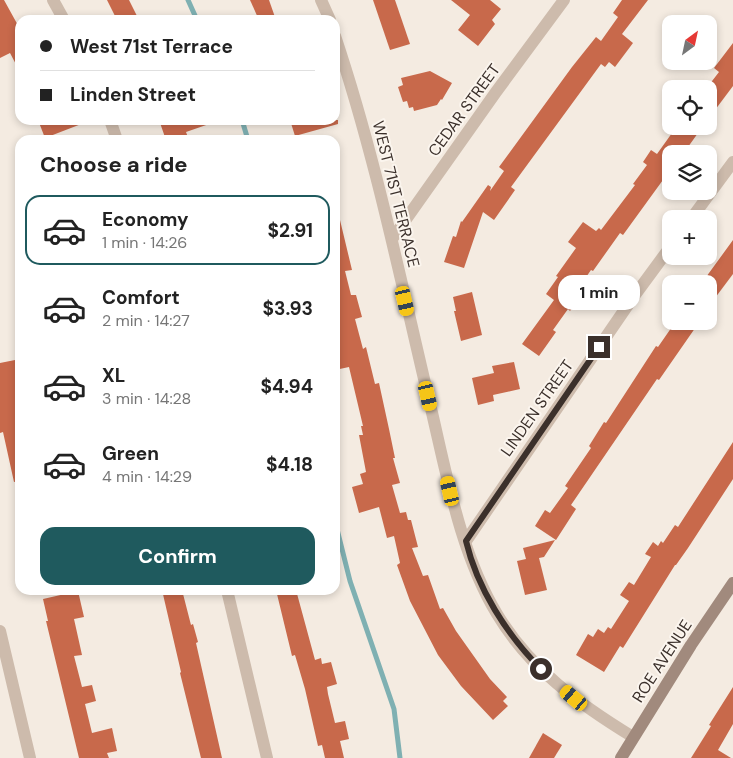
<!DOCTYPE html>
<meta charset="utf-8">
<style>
:root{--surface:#fff;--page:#f6f6f6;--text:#222;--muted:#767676;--line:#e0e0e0;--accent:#1f5a5e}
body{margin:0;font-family:"DM Sans",sans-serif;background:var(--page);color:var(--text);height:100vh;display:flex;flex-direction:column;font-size:19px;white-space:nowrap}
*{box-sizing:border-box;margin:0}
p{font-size:16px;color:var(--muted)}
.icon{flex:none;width:28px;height:28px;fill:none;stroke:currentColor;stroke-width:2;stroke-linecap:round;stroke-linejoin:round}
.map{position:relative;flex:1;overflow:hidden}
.side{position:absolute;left:15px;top:135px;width:325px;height:460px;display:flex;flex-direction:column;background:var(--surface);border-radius:15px;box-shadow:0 2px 8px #0003}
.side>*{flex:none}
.banner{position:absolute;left:15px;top:15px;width:325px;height:110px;border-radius:15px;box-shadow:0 2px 8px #0003;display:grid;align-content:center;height:110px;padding:0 25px;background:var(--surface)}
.needle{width:32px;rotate:33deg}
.controls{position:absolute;left:662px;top:15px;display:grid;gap:10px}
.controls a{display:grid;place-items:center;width:55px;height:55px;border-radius:10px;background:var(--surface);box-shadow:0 2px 8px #0003;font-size:25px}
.end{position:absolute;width:22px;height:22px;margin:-11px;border:6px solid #3b302b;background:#fff;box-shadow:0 0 0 2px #fff}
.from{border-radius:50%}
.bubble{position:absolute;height:35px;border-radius:15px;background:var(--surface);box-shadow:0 2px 8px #0003;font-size:16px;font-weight:700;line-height:35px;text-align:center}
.car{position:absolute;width:15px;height:30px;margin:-15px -8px;border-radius:6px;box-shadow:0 0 4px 1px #0007;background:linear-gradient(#f5c518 24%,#345 0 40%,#f5c518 0 76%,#345 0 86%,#f5c518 0)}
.banner b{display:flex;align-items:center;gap:18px;height:48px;font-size:19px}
.banner b+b{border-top:1px solid var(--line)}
.banner i{width:12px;height:12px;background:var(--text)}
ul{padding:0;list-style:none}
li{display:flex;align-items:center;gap:15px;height:70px;margin:0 10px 8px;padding:0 15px;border:2px solid transparent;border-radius:15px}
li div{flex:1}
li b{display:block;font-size:19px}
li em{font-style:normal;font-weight:700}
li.current{border-color:var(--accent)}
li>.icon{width:45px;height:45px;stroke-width:1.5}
h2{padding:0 25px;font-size:22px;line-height:60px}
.action{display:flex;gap:10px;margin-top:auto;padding:10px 25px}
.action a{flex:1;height:58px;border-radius:15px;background:var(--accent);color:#fff;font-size:20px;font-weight:700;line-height:58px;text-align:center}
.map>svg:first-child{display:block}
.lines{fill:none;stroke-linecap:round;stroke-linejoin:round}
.stream{stroke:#7fb0b2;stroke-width:5}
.building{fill:#c8694b}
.street{stroke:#cdbbac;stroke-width:12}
.secondary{stroke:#a18a7d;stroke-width:12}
.route{stroke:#3b302b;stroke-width:6}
.labels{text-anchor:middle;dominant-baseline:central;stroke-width:4;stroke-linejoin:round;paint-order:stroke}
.street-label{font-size:16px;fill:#3b302b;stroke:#fbf5ee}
</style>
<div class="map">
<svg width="733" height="758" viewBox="0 0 733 758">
<rect width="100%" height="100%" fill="#f4ebe1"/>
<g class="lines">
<g class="stream">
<path d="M188,0L197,20"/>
<path d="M242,120L248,140"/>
<path d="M335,521L350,581L394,709L400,758"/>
</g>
</g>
<g class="building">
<path d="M0,0H4L20,29V72L10,53L0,58Z"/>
<path d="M107,0H129L139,20H117Z"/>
<path d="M250,0H269L276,20H259Z"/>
<path d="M373,0H395L410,44L390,50Z"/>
<path d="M451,0H490L501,9L492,20L495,24L478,46L458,30L470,15Z"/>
<path d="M622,0H648L622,34L633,43L615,67L609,62L605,67L601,64L511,187L515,190L494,220L483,212L464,268L444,262L453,236L456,237L461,221L462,222L488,185L491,187L490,191L504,171L499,167L572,67L596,37L601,41L618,17L613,13Z"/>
<path d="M733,43V86L709,118V85L719,72L714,68Z"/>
<path d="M430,71L452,83L442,100L441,99L437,105L414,111L413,107L409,108L407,101L403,102L398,87L403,85L401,78Z"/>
<path d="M38,120H89V121L45,138Z"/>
<path d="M159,120H212V123L186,132L189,140H166Z"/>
<path d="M290,120H338V124L295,136Z"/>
<path d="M677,126H703L683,154H671V164L666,172L668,173L623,235L620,233L593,271L591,270L575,293L580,297L570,311L568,309L553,330L556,332L539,356L522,344L554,300L546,294L558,277L556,276L576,248L568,242L583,222L596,231L599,228L601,230L635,185L633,184L647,165L643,162L651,150L657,154Z"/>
<path d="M335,220H340L352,270L345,271L351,295H356L362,317L355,319L363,349L366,347L375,384L379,383L389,429L395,458H393L400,483L392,485L400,513L406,512L408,520H411L418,547L412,548L423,576L428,575L440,609L443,608L456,631L490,679L507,697L503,701L508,706L493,720L461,686L438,655L410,601L397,565L400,563L394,536L387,538L379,507L359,513L352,487L363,484L360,474L366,472L359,435H363L361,426H363L349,367L335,370Z"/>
<path d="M733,240V274L709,306V284H701Z"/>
<path d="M472,292L482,335L461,341L454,311H456L453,297Z"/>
<path d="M676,321H700L659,380L657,379L571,505L576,509L556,540L535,526L545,510L550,513L568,488L565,486L591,448L589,446L604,422L606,423L656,346L658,347Z"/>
<path d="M15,360L20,381V481L14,482L3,432L0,433V363Z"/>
<path d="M514,362L520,389L493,395L494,401L478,405L472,378L494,373L492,366Z"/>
<path d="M733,442V479L688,548L676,565H675L623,648L620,646L604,672L576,655L588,634L593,637L598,629L604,633L608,627L611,629L629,601L620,595L629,582L634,585L651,557L645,554L653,542L658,546L661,541L663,543L675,525L678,527Z"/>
<path d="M555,540L544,557L539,558L547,590L525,595L517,561L526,559L523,548Z"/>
<path d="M162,590H182L191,625L193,624L198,642L196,643L222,758H201L180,673L181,672Z"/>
<path d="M276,590H296L315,660L321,658L322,664L331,662L337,684L327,687L328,694L335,723L345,721L349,739L340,741L344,758H325L322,745L318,746L305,689L295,655L292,656Z"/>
<path d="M78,591L84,617L74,619L82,655L74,656L82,687L92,685L96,701L85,704L92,733L112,728L117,751L107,753L109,758H79L46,621H48L43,599Z"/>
<path d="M733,687V724L718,750L731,758H691L711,726L709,725Z"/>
<path d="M543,733L562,745L554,758H529Z"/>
</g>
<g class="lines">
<g class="street">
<path d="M53,0L64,20"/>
<path d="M321,0L330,20"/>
<path d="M335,36C375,155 400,278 429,400C446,470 459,551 497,614C530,669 579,704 633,737"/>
<path d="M110,120L117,140"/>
<path d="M691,219L733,162"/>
<path d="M392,239L496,92L564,0"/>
<path d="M466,541L632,299L671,246"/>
<path d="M227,590L267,758"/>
<path d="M0,631L30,758"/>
</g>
<path class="secondary" d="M621,758L691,645L733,583"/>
</g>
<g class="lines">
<path class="route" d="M541,669C507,635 477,588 466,541L599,347"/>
</g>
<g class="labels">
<g class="street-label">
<text transform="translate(464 110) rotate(-54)">CEDAR STREET</text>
<text transform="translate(396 194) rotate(76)">WEST 71ST TERRACE</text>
<text transform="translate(537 408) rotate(-55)">LINDEN STREET</text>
<text transform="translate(662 661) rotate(-57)">ROE AVENUE</text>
</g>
</g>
</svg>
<div class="controls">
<a><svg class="needle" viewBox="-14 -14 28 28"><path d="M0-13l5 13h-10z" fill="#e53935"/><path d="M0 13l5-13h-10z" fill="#767676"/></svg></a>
<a><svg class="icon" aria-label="locate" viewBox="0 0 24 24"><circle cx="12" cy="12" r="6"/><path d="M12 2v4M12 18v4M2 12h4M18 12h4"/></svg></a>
<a><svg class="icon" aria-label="layers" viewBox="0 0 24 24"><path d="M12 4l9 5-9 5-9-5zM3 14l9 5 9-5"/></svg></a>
<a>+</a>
<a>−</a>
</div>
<i class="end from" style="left:541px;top:669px"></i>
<i class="end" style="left:599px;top:347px"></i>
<div class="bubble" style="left:558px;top:275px;width:82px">1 min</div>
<i class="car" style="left:405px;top:301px;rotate:167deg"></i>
<i class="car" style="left:428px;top:396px;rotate:167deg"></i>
<i class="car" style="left:450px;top:491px;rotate:347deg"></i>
<i class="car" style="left:574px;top:698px;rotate:310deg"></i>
<div class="banner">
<b><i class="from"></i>West 71st Terrace</b>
<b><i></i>Linden Street</b>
</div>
<section class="side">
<h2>Choose a ride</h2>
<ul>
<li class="current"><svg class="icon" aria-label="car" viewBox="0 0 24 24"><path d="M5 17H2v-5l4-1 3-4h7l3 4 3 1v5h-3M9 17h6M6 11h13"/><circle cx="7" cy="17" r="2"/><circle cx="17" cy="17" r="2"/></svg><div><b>Economy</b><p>1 min · 14:26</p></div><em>$2.91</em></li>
<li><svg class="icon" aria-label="car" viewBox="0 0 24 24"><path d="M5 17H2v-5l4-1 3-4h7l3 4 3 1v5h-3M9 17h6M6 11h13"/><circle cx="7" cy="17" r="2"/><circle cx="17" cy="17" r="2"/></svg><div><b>Comfort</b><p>2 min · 14:27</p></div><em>$3.93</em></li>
<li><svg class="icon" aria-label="car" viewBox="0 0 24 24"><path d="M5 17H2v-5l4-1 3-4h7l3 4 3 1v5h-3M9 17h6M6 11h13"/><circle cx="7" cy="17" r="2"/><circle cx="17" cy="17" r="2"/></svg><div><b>XL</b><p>3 min · 14:28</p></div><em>$4.94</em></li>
<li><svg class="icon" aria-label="car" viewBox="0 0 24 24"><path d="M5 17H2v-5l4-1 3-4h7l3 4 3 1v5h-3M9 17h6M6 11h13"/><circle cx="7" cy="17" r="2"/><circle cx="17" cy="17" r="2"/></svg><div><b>Green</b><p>4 min · 14:29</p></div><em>$4.18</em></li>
</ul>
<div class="action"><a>Confirm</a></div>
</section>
</div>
